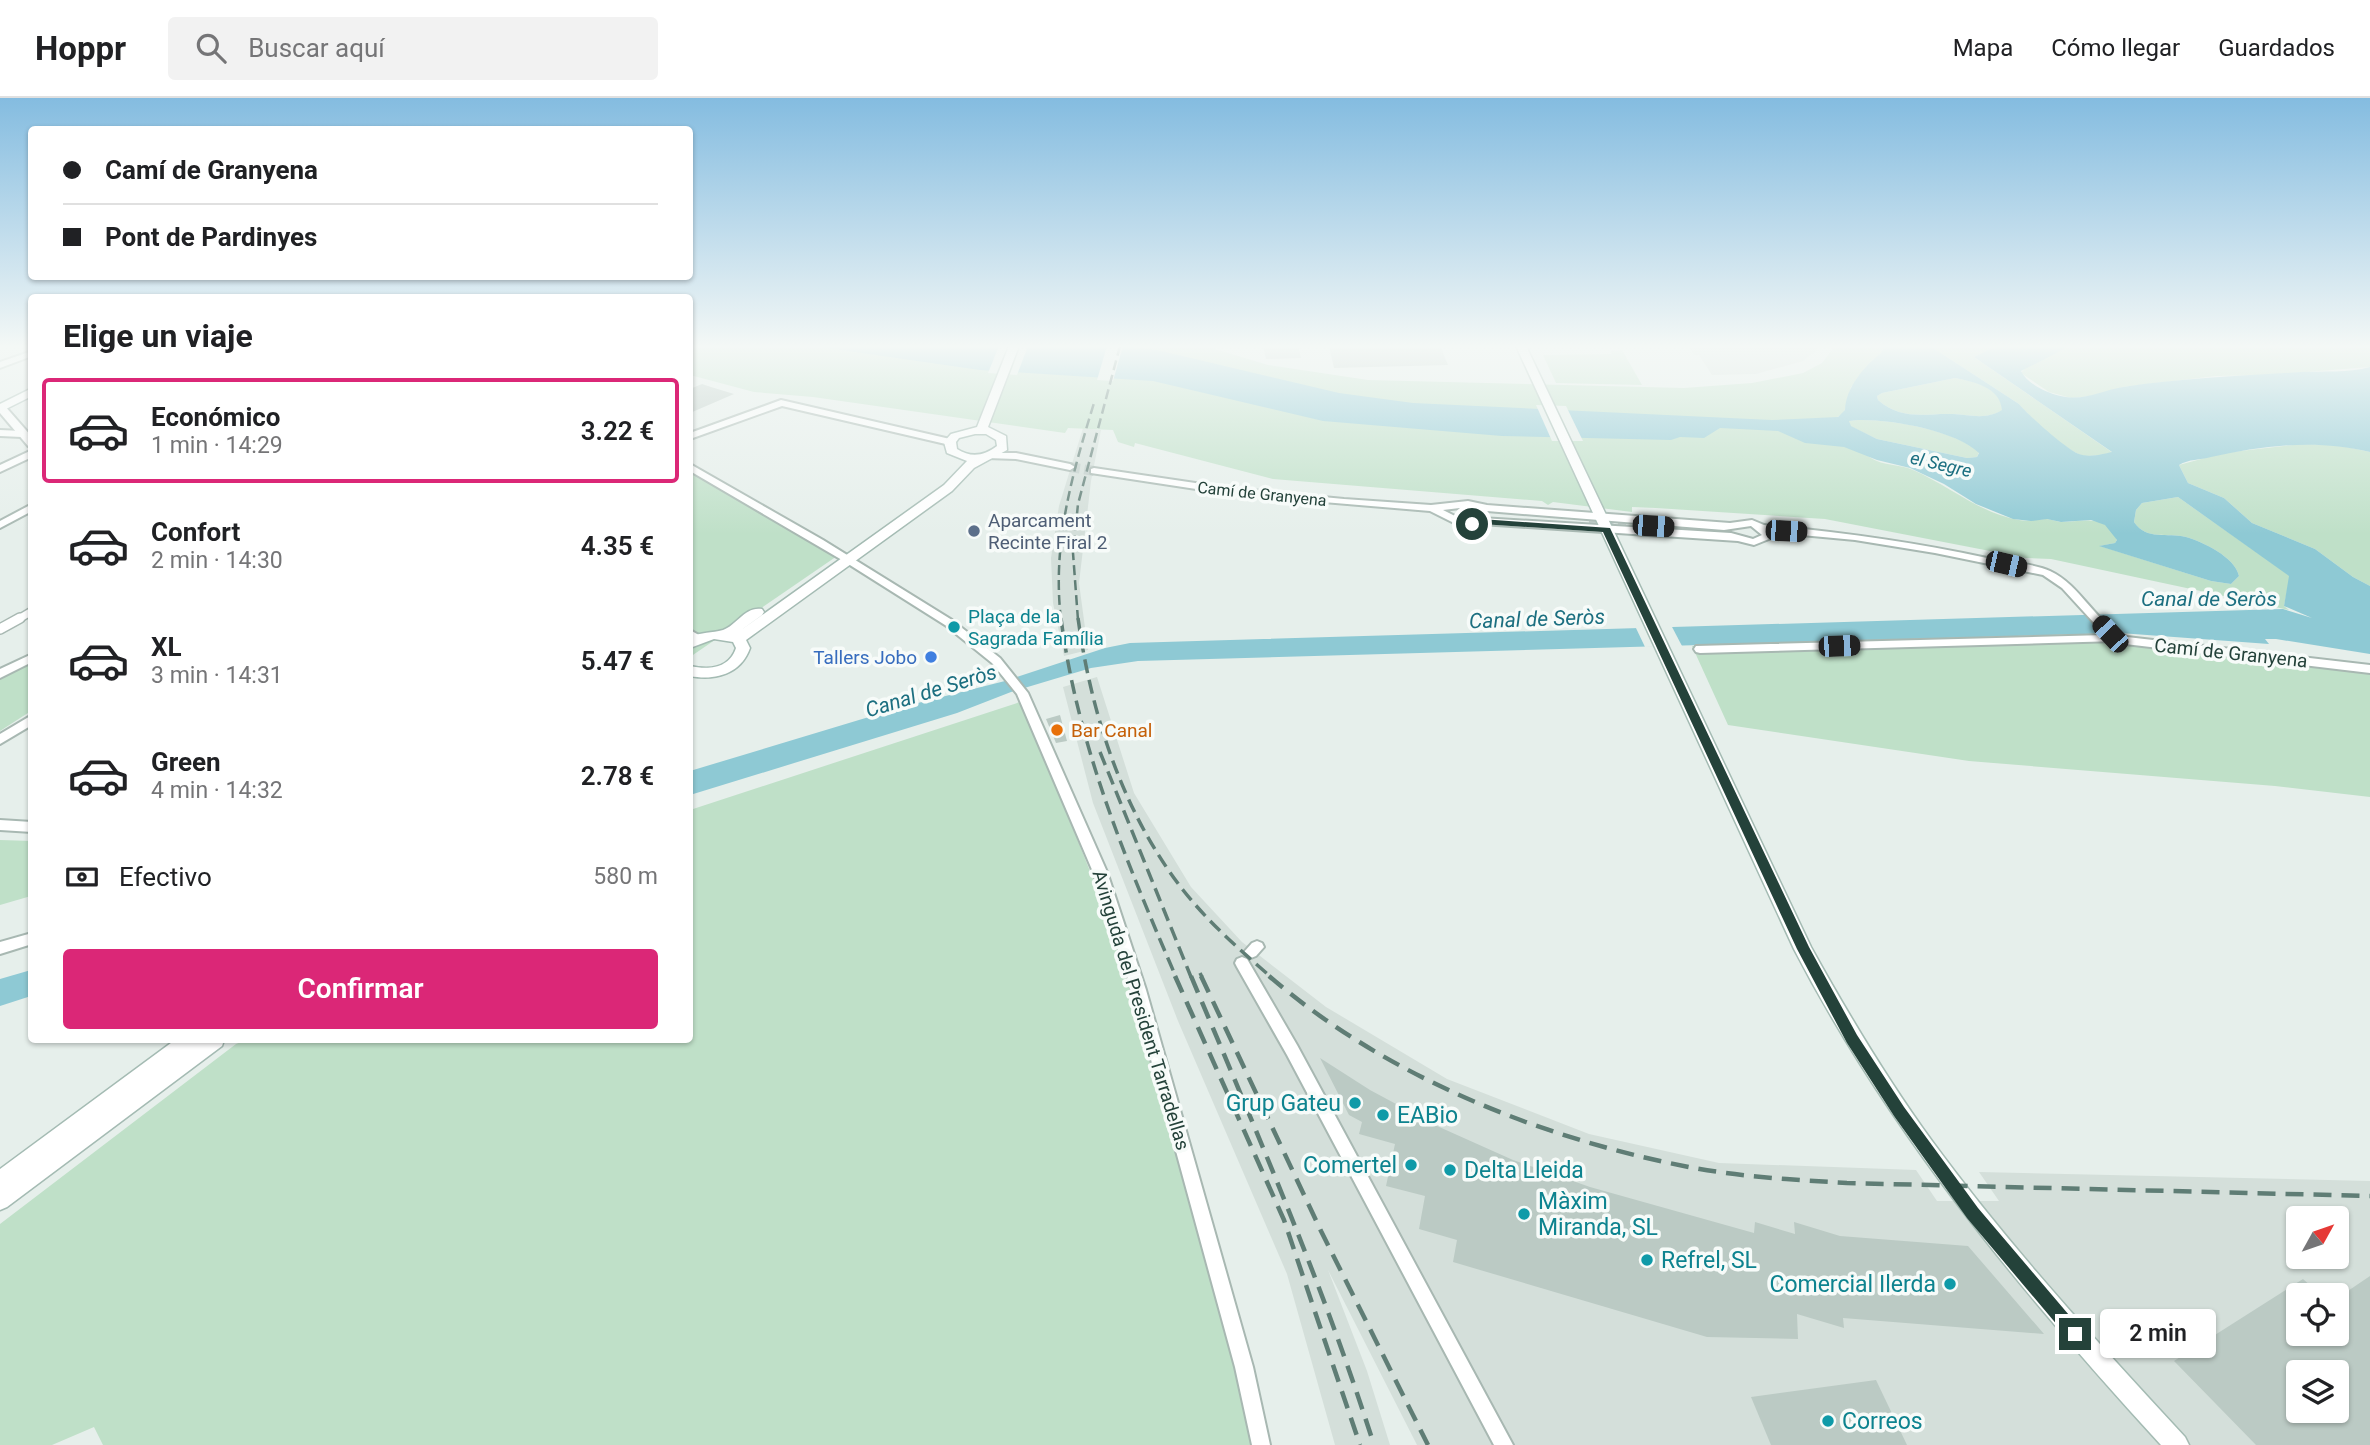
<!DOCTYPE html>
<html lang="es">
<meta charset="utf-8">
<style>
:root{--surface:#fff;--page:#f2f2f2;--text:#202124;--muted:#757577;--line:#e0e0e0;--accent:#db2777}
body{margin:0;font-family:Roboto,sans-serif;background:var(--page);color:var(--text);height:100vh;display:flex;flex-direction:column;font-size:26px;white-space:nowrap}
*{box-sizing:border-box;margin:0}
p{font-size:23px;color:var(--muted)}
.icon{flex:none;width:38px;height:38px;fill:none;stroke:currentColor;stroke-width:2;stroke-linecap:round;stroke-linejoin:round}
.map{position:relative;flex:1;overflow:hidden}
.details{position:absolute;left:28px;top:196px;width:665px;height:749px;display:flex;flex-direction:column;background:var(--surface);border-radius:7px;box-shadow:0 2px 5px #0004}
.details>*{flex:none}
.hud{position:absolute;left:28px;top:28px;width:665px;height:154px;border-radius:7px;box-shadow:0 2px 5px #0004;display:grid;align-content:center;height:154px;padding:0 35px;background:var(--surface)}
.needle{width:46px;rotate:50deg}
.fabs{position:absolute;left:2286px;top:1108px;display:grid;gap:14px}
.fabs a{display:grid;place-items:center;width:63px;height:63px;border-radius:7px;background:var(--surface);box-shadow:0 2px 5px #0004;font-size:35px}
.end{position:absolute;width:32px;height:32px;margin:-16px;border:9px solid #24423a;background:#fff;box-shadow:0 0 0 4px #fff}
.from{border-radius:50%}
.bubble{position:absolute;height:49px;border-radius:7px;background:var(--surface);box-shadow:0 2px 5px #0004;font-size:23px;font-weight:600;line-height:49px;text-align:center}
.car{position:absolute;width:21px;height:42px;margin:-21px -10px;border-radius:9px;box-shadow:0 0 5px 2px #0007;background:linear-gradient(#222 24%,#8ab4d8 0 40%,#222 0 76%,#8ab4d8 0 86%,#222 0)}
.hud b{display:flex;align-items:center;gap:24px;height:66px;font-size:26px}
.hud b+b{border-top:2px solid var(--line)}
.hud i{width:18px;height:18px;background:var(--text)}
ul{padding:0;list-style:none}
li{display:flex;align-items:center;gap:21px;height:105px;margin:0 14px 10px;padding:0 21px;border:4px solid transparent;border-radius:7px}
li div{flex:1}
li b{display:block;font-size:26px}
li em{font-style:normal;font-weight:600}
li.on{border-color:var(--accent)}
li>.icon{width:63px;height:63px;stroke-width:1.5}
h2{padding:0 35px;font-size:32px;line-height:84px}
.pay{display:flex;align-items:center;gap:18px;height:77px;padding:0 35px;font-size:26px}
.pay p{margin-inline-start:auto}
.button{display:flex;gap:14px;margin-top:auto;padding:14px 35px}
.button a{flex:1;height:80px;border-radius:7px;background:var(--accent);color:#fff;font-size:28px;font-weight:600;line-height:80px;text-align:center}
header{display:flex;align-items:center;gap:42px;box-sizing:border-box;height:98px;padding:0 35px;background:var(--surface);border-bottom:2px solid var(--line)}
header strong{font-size:33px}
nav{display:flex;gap:38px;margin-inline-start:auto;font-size:24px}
.search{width:490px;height:63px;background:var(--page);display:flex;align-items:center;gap:18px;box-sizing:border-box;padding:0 24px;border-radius:7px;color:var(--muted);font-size:26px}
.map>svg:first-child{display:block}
.built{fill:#d4dfda;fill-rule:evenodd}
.green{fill:#bfe0c8}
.water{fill:#8ec9d4;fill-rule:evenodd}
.pier{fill:#e6efeb}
.building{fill:#bbcac4;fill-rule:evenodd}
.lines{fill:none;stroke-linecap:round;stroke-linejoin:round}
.minor-tunnel{stroke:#bfccc8;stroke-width:10;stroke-dasharray:10 4.5;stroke-linecap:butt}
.pedestrian-far1-casing{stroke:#a8b8b2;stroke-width:10}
.pedestrian-casing{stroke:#a8b8b2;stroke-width:12}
.minor-casing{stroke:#a8b8b2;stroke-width:4}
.tertiary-casing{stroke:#a8b8b2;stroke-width:4}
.secondary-casing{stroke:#a4bbb3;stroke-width:3}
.pedestrian-far1{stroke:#fff;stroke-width:7}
.pedestrian{stroke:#fff;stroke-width:9}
.minor{fill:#fff;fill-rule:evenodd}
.tertiary{fill:#fff;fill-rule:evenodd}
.secondary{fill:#fff;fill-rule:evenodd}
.rail-far2{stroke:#5f7d75;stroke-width:2.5;stroke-dasharray:10 5;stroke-linecap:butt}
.rail-far1{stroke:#5f7d75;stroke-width:3.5;stroke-dasharray:14 7;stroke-linecap:butt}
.rail{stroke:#5f7d75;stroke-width:4.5;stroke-dasharray:18 10;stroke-linecap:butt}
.route{fill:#24423a}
.service-dot{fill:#5c6f8a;stroke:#f7fbf9;stroke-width:2.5}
.culture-dot{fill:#0f9aa8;stroke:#f7fbf9;stroke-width:2.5}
.shop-dot{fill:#3f7fe0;stroke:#f7fbf9;stroke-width:2.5}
.food-dot{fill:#e8710a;stroke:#f7fbf9;stroke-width:2.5}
.labels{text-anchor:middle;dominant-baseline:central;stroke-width:7;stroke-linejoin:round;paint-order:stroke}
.far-street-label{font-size:16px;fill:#24423a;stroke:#f7fbf9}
.far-water-label{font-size:18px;font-style:italic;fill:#1c6f80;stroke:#f7fbf9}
.service-label{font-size:19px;fill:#4e5e75;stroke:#f7fbf9;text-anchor:start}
.culture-label{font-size:19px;fill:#0d838f;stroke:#f7fbf9;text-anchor:start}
.street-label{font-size:19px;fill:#24423a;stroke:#f7fbf9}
.shop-label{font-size:19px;fill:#366cbe;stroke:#f7fbf9;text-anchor:end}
.food-label{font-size:19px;fill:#c56008;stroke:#f7fbf9;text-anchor:start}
.water-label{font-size:21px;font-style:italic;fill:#1c6f80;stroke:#f7fbf9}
.near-culture-label{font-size:23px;fill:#0d838f;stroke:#f7fbf9;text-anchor:start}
</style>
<header>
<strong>Hoppr</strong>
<div class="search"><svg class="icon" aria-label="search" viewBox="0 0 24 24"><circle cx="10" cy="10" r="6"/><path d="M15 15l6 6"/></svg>Buscar aquí</div>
<nav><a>Mapa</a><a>Cómo llegar</a><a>Guardados</a></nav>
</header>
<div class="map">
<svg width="2370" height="1347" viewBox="0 0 2370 1347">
<rect width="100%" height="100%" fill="#e6efeb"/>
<g class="built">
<path d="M1689,248H1815L1818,251L1803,263L1756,276L1712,277L1699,257H1694Z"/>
<path d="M1083,330L1101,332L1091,383L1079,485L1088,552L1064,558L1053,505L1051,460L1059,408Z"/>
<path d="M1097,579L1134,695L1191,789L1242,844L1326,909L1447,981L1589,1036L1719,1065L1916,1072L1937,1103H1999L1979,1074L2370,1083V1347H1417L1328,1172L1367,1273L1390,1347H1335L1287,1176L1178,923L1093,705L1063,589ZM2298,1120H2336V1158H2298ZM2298,1197H2336V1236H2298ZM2298,1274H2336V1312H2298Z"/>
</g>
<g class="green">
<path d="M690,248H1205L1268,267L1368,282L1684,290L1752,285L1803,275L1822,265L1835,248H1884L1881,255L1851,289L1844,315L1834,321C1845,332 1857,352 1871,360C1883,368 1900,366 1913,372C1948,387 1981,416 2019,422C2029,424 2037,421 2046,421C2051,421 2057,424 2062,424C2083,423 2108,416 2117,442L2115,445L2100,448L2211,483L2231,486L2239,478C2235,459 2203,444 2186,439C2167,434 2147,443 2134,424L2136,412L2142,405L2178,399L2290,478L2284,508L2289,512L2051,461L2026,460L1825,421L1656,410L1632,409V414L1553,404L1548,407L1542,403L1273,381L1135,345L1134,349L1118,344L1113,332L1068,330L1065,335L813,299L754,294L690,277Z"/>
<path d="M1930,248H1996L1974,259L2113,355C2104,356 2094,358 2085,358C2070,357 2028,318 2019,306Z"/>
<path d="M2070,248H2370V269L2265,277L2216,278L2123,289L2092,298L2071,300L2049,294L2021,275L2028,267Z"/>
<path d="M1622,252L1642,287L1556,285L1543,257L1612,256L1611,253Z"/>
<path d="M1955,280C1975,284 1999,288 2003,312C1986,322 1971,317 1953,316C1925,315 1902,323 1878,302L1877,298L1882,295Z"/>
<path d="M1858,322C1891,321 1954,332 1979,354L1977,359L1967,360L1877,341L1850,328L1849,323Z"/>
<path d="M2302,346L2338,347L2370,354V488L2353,479L2315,451L2252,425L2224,400L2188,385L2179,367L2223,355Z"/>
<path d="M690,369L840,456L690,559Z"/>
<path d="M2117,544L2370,574V699L2275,688L1969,663L1728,627L1692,548Z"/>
<path d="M31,562V613L0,633V580Z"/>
<path d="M1023,603L1117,842L1145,927L1241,1280L1254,1347H103L94,1329L52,1347H0V1126L236,946L246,942H690V712Z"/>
<path d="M0,742L32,743L31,798L0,807Z"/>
</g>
<g class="water">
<path d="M813,248H1124L1157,252L1339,295L1413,305L1772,322L1838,319L1845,312C1846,289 1864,269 1881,255L1884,248H1930L2019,306C2027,316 2067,352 2079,356C2089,360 2103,356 2112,354L1974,259L1996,248H2070L2021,273C2028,287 2050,297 2066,299C2086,302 2104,292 2123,289C2182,280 2241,278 2300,274C2323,273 2348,275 2370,269V354C2317,341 2264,347 2211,359C2200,362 2189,361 2179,367L2188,385L2224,400L2252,425L2315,451L2353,479L2370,488V556L2276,541H2265L2269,546L2120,535L1138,563L1091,570L1011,594L957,615L690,697V673L902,609L1005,583L1105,550L1130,545L2283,511L2312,520L2284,508L2289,478L2178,399L2142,405L2136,412L2134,424C2147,443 2167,434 2186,439C2203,444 2235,459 2239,478L2231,486L2211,483L2099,448L2115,445L2117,442L2105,427L2091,422L2061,424L2047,421L2031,423L2013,421L1976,406L1944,386L1910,370L1877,362L1844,349L1805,345L1778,333L1720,330L1704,340L1680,339L1671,342L1502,338L1323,323L1153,283L980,272ZM1955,280C1974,284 2000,289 2002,312C1986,322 1971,317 1953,316C1925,315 1902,323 1878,302L1877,298L1882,295ZM1858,322C1890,321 1955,332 1979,355L1977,359L1967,360L1877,341L1851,328L1849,323Z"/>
<path d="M31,872V898L0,908V881Z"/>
</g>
<g class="pier">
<path d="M999,248H1028L1017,277L988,275Z"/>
<path d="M1107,248H1123L1113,283L1097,282Z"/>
<path d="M1536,307L1566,308L1583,343H1552Z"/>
<path d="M1671,527L1682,548L1645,549L1635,528Z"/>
</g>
<g class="building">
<path d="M1263,248H1298L1301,260L1266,261Z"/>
<path d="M1329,248H1440L1448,267L1334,270Z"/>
<path d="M702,286L711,289L734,296L690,315V291Z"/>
<path d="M1060,617L1067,643L1056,645L1046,621Z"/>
<path d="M1320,960L1370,992L1437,1028L1513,1062L1590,1089L1754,1135L1755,1124L1795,1136L1794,1124L1840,1138L1968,1148L2044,1236L1843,1220L1844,1230L1797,1216L1798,1241L1707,1239L1453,1164L1457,1142L1419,1131L1425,1098L1386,1088L1395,1046L1359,1036L1362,1024L1349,1017Z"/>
<path d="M2370,1178V1347H2256L2174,1263L2303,1181L2321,1197H2298V1236H2336V1201ZM2298,1274H2336V1312H2298Z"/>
<path d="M1876,1282L1907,1347H1771L1751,1299Z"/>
</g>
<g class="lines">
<g class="minor-tunnel">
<path d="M1070,369L1094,373"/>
<path d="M1589,424L1626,426"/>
</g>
<defs>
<path id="pedestrian-far1" d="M17,522L32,513"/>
<path id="pedestrian" d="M0,531L20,520"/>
<g id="minor">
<path d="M32,253V258L0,270V264Z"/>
<path d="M781,302L950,341L955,344L950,347L782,308L690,341V335Z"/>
<path d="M0,332L22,333L27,336L22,339L0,338Z"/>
<path d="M32,352V359L0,374V367Z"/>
<path d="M990,355H1016L1070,366L1075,369L1070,372L1016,361L987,360V356Z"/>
<path d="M690,366L823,442L952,522L1000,560L1028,595L1107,774L1146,892L1253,1269L1270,1347H1252L1235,1269L1132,892L1093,774L1017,596L992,565L945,527L842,462L690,373Z"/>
<path d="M1094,370L1229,390L1344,401L1431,407L1468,403L1487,407L1730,425L1752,422L1764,427C1839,434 1912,444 1987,460C2005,463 2035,466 2050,473C2082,488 2095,526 2127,539L2370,567V575L2125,546L2117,543L1700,555L1696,554L1694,551L1696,548L2105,537L2062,490L2043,477L1935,455L1855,442L1780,435L1779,437L1754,447L1738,443L1481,426L1458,427L1430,413L1229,396L1091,375V371ZM1468,409L1487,413L1724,432L1751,428L1762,437L1753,441L1731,435L1481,420L1463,422L1443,412Z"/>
<path d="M32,406V413L0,430V423Z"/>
<path d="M690,532L704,540L703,542L699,543L690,539Z"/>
<path d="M32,556V564L0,580V571Z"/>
<path d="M32,617V627L0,646V636Z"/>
<path d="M0,722L32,724V734L0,732Z"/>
<path d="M32,835V846L0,856V844Z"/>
<path d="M1257,843L1262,845L1264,849L1256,858L1251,860L1246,858L1244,854L1252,845Z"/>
<path d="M1242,859L1247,861L1297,947L1513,1347H1494L1287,957L1237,869L1235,865L1237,861Z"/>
</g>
<path id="tertiary" d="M0,306L4,307L32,339V349L28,348L0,315Z"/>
<g id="secondary">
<path d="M1009,248H1019L988,329L1006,338L1007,352L974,370L952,393L746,542L750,550C741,576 715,583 690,578V568C708,572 729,571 736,550L733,544L714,541L690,550V539C701,534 712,535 723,532C737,527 745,508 762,511L764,514L762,517L737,535L944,387L967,363L947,355L944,344L951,336L977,329ZM975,336H986L996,342L997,348C984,358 971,360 957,351L956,344L959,340Z"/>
<path d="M1516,248H1526L1811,849C1848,916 1887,981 1932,1043C2009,1148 2097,1244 2185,1339L2189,1347H2161C2021,1194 1890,1036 1794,851Z"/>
<path d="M32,290V298L0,314V306Z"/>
<path d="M175,942H198L197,944L201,942H224L222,948L7,1109L0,1112V1071Z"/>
</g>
</defs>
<use href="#pedestrian-far1" class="pedestrian-far1-casing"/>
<use href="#pedestrian" class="pedestrian-casing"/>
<use href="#minor" class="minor-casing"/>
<use href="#tertiary" class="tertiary-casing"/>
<use href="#secondary" class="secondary-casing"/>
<use href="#pedestrian-far1" class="pedestrian-far1"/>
<use href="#pedestrian" class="pedestrian"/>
<use href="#minor" class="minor"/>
<use href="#tertiary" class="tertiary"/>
<use href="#secondary" class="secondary"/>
<g class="rail-far2">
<path d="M1061,522C1052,445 1072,377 1094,305"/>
<path d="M1078,522L1073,455L1078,406L1120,248"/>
</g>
<g class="rail-far1">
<path d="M1061,520C1077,646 1126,763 1176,879"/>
<path d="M1078,520C1091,616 1123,715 1183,792C1209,825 1240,852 1271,879"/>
<path d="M1100,654L1191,879"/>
<path d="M1200,875L1202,879"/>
</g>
<g class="rail">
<path d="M1175,878L1284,1122L1360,1347"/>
<path d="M1191,878C1256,1033 1323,1186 1374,1347"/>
<path d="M1201,878L1321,1133L1428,1347"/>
<path d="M1269,878C1386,979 1542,1041 1694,1070C1744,1079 1796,1082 1847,1085L2370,1098"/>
</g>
</g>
<linearGradient id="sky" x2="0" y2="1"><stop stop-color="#84bce0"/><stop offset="0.57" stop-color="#f4f8f6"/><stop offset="1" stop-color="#f4f8f6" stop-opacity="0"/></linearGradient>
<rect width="2370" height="436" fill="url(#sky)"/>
<path class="route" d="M1481,421L1610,430L1809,849L1857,937L1904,1009L1978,1110L2080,1230L2083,1236L2080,1241L2075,1244L2069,1241L1967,1120L1894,1018L1847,945L1797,851L1603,434L1481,426L1472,428L1467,426Z"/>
<circle class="service-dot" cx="974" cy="433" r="7"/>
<g class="culture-dot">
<circle cx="954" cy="529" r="7"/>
<circle cx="1355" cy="1005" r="7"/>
<circle cx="1383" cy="1017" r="7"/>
<circle cx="1411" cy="1067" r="7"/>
<circle cx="1450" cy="1072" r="7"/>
<circle cx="1524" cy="1116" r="7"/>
<circle cx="1647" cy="1162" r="7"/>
<circle cx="1950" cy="1186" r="7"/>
<circle cx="1828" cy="1323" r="7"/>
</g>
<circle class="shop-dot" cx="931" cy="559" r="7"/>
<circle class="food-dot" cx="1057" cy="632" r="7"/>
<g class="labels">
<g class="far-street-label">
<text transform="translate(1262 396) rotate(6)">Camí de Granyena</text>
</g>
<g class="far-water-label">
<text transform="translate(1941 366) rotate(13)">el Segre</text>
</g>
<g class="service-label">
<text x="988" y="422">Aparcament<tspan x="988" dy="22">Recinte Firal 2</tspan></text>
</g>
<g class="culture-label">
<text x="968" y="518">Plaça de la<tspan x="968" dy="22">Sagrada Família</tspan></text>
</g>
<g class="street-label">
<text transform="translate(2231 555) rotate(6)">Camí de Granyena</text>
<text transform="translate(1141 912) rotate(73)">Avinguda del President Tarradellas</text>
</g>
<g class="shop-label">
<text x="917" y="559">Tallers Jobo</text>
</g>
<g class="food-label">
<text x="1071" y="632">Bar Canal</text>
</g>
<g class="water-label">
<text x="2209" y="501">Canal de Seròs</text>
<text transform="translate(1537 521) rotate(-2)">Canal de Seròs</text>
<text transform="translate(931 593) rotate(-17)">Canal de Seròs</text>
</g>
<g class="near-culture-label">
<text x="1341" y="1005" text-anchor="end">Grup Gateu</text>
<text x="1397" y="1017">EABio</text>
<text x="1397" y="1067" text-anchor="end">Comertel</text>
<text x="1464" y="1072">Delta Lleida</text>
<text x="1538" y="1103">Màxim<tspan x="1538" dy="26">Miranda, SL</tspan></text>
<text x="1661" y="1162">Refrel, SL</text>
<text x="1936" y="1186" text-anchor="end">Comercial Ilerda</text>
<text x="1842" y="1323">Correos</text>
</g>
</g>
</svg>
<div class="fabs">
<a><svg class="needle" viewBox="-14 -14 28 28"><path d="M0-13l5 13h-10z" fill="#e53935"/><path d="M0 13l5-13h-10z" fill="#757577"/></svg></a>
<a><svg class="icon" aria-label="locate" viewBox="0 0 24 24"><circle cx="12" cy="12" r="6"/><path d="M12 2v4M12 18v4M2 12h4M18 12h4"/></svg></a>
<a><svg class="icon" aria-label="layers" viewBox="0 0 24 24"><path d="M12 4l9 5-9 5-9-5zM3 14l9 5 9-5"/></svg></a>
</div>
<i class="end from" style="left:1472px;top:426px"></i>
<i class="end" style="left:2075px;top:1236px"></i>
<div class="bubble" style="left:2100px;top:1211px;width:116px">2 min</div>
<i class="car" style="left:1653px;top:428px;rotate:94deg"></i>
<i class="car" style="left:1786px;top:433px;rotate:93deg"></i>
<i class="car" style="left:2006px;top:466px;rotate:103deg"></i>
<i class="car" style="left:2110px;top:536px;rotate:317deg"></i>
<i class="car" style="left:1839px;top:548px;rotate:88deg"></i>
<div class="hud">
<b><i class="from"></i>Camí de Granyena</b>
<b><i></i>Pont de Pardinyes</b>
</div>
<section class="details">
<h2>Elige un viaje</h2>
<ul>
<li class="on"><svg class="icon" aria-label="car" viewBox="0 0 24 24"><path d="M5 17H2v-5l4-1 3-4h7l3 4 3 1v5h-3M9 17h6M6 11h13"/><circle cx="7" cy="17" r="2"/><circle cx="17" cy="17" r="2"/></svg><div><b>Económico</b><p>1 min · 14:29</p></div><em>3.22 €</em></li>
<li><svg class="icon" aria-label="car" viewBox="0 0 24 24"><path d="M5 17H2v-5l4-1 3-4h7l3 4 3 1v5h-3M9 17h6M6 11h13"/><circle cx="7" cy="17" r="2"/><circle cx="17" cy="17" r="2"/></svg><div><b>Confort</b><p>2 min · 14:30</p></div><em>4.35 €</em></li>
<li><svg class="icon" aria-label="car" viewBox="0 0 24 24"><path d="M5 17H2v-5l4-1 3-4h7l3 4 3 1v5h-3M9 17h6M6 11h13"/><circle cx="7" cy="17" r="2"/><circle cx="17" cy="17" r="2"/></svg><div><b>XL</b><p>3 min · 14:31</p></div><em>5.47 €</em></li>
<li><svg class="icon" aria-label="car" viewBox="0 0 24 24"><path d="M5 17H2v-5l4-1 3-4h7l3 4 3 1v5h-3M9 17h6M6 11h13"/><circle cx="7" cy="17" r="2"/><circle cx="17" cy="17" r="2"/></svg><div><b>Green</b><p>4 min · 14:32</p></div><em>2.78 €</em></li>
</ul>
<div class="pay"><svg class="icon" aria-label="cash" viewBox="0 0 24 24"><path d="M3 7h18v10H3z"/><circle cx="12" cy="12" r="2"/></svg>Efectivo<p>580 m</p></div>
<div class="button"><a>Confirmar</a></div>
</section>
</div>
